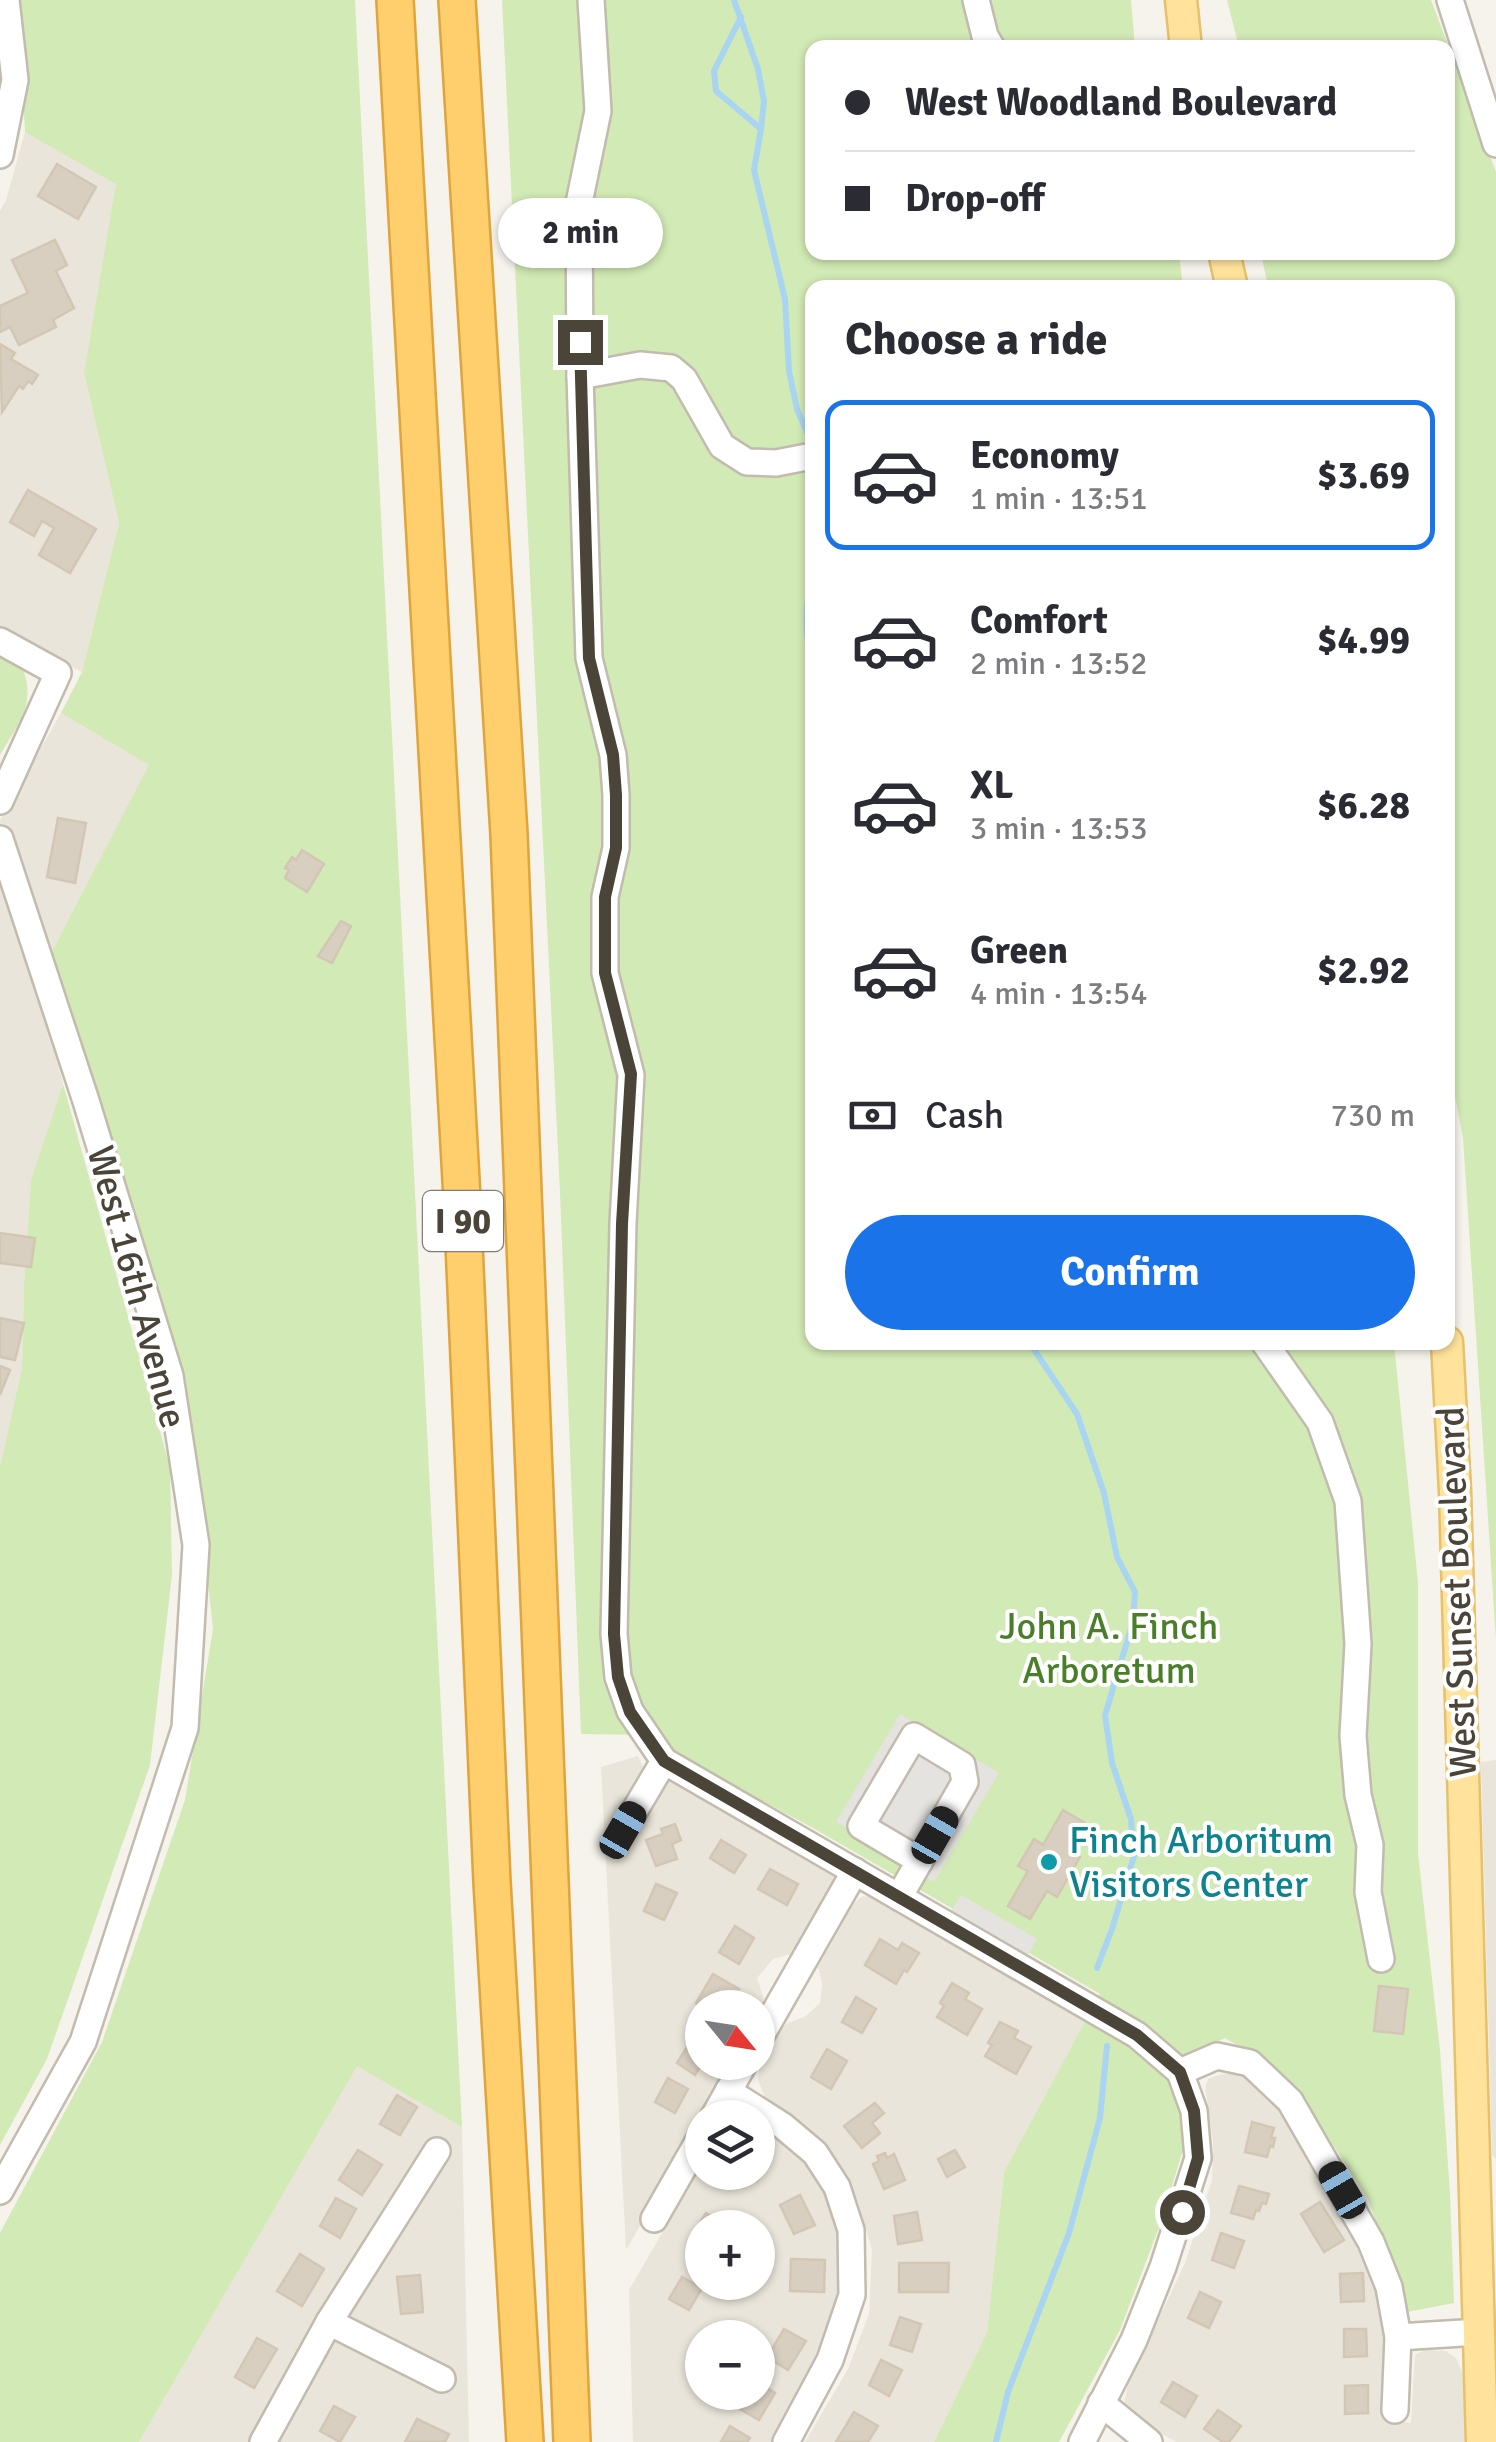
<!DOCTYPE html>
<meta charset="utf-8">
<style>
:root{--surface:#fff;--page:#f7f7f7;--text:#2b2b33;--muted:#7c7c81;--line:#e1e1e2;--accent:#1a73e8}
body{margin:0;font-family:Signika,sans-serif;background:var(--page);color:var(--text);height:100vh;display:flex;flex-direction:column;font-size:38px;white-space:nowrap}
*{box-sizing:border-box;margin:0}
p{font-size:32px;color:var(--muted)}
.icon{flex:none;width:55px;height:55px;fill:none;stroke:currentColor;stroke-width:2;stroke-linecap:round;stroke-linejoin:round}
.map{position:relative;flex:1;overflow:hidden}
.details{position:absolute;left:805px;top:280px;width:650px;height:1070px;display:flex;flex-direction:column;background:var(--surface);border-radius:20px;box-shadow:0 2px 8px #0004}
.details>*{flex:none}
.hud{position:absolute;left:805px;top:40px;width:650px;height:220px;border-radius:20px;box-shadow:0 2px 8px #0004;display:grid;align-content:center;height:220px;padding:0 40px;background:var(--surface)}
.needle{width:65px;rotate:120deg}
.tools{position:absolute;left:685px;top:1990px;display:grid;gap:20px}
.tools a{display:grid;place-items:center;width:90px;height:90px;border-radius:50%;background:var(--surface);box-shadow:0 2px 8px #0004;font-size:50px}
.end{position:absolute;width:45px;height:45px;margin:-22px;border:12px solid #4b4439;background:#fff;box-shadow:0 0 0 5px #fff}
.from{border-radius:50%}
.bubble{position:absolute;height:70px;border-radius:35px;background:var(--surface);box-shadow:0 2px 8px #0004;font-size:32px;font-weight:700;line-height:70px;text-align:center}
.car{position:absolute;width:30px;height:60px;margin:-30px -15px;border-radius:12px;box-shadow:0 0 8px 2px #0007;background:linear-gradient(#222 24%,#8ab4d8 0 40%,#222 0 76%,#8ab4d8 0 86%,#222 0)}
.hud b{display:flex;align-items:center;gap:35px;height:95px;font-size:38px}
.hud b+b{border-top:2px solid var(--line)}
.hud i{width:25px;height:25px;background:var(--text)}
ul{padding:0;list-style:none}
li{display:flex;align-items:center;gap:30px;height:150px;margin:0 20px 15px;padding:0 20px;border:5px solid transparent;border-radius:20px}
li div{flex:1}
li b{display:block;font-size:38px}
li em{font-style:normal;font-weight:700}
li.current{border-color:var(--accent)}
li>.icon{width:90px;height:90px;stroke-width:1.5}
h2{padding:0 40px;font-size:45px;line-height:120px}
.pay{display:flex;align-items:center;gap:25px;height:110px;padding:0 40px;font-size:38px}
.pay p{margin-inline-start:auto}
.action{display:flex;gap:20px;margin-top:auto;padding:20px 40px}
.action a{flex:1;height:115px;border-radius:60px;background:var(--accent);color:#fff;font-size:40px;font-weight:700;line-height:115px;text-align:center}
.map>svg:first-child{display:block}
.residential{fill:#eae5da;fill-rule:evenodd}
.green{fill:#d2eab5}
.parking{fill:#e5e3e0}
.lines{fill:none;stroke-linecap:round;stroke-linejoin:round}
.stream{stroke:#a9d4f2;stroke-width:6}
.building{fill:#d8cfc1;stroke:#d3c7b4;stroke-width:2.5}
.minor-casing{stroke:#c2bbae;stroke-width:30}
.major-casing{stroke:#e6c16a;stroke-width:35}
.highway-casing{stroke:#e0a43c;stroke-width:40}
.minor{stroke:#fff;stroke-width:25}
.major{stroke:#ffe39c;stroke-width:30}
.highway{stroke:#ffcf6e;stroke-width:35}
.route{stroke:#4b4439;stroke-width:12}
.culture-dot{fill:#0f9aa8;stroke:#fff;stroke-width:4}
.labels{text-anchor:middle;dominant-baseline:central;stroke-width:8;stroke-linejoin:round;paint-order:stroke}
.shield{fill:#fff;stroke:#817c74;stroke-width:2.5}
.shield-label{font-size:35px;font-weight:bold;fill:#4b4439}
.street-label{font-size:38px;fill:#4b4439;stroke:#fff}
.park-label{font-size:38px;fill:#4a7f2a;stroke:#fff}
.culture-label{font-size:38px;fill:#0d838f;stroke:#fff;text-anchor:start}
</style>
<div class="map">
<svg width="1496" height="2442" viewBox="0 0 1496 2442">
<rect width="100%" height="100%" fill="#f6f3ec"/>
<g class="residential">
<path d="M25,132L117,183L84,373L119,523L82,672L0,630V211L6,200Z"/>
<path d="M61,713L150,765L51,953L36,977L63,1084L31,1179L24,1285L22,1368L0,1466V820Z"/>
<path d="M638,1756L643,1767L616,1825L663,1782L668,1780L679,1782L826,1869L837,1880L796,1956L788,1955L773,1959L757,1978L763,1996V2009L758,2022V2008H702V2062L735,2063L626,2250L601,1767Z"/>
<path d="M1496,1760V2159L1492,2155L1481,1762Z"/>
<path d="M863,1896L874,1897L1086,2021L1004,2172L987,2332L934,2442H805L848,2369L869,2314L872,2250L858,2201L833,2156L804,2125L777,2107L764,2095L758,2080L760,2064L778,2033L786,2024L806,2016L820,2003L822,1984L818,1967L854,1903Z"/>
<path d="M357,2065L462,2127L469,2442H139Z"/>
<path d="M1233,2073L1246,2074L1283,2111L1369,2264L1384,2305L1385,2420L1411,2423L1415,2355L1425,2350L1446,2351L1456,2358L1464,2376L1465,2442H1177L1141,2423L1124,2404L1128,2384L1185,2263L1212,2180L1213,2142L1205,2087L1208,2079L1218,2075Z"/>
<path d="M758,2118L803,2156L821,2179L840,2220L841,2315L778,2442H633L629,2290L702,2164V2172H758ZM702,2228H758V2282H702ZM702,2338H758V2392H702Z"/>
</g>
<g class="green">
<path d="M18,0H355L462,2127L357,2066L139,2442H0V2233L102,2042L185,1800L213,1629L187,1389L168,1339L51,953L149,765L61,713L82,672L119,523L84,373L116,184L25,132Z"/>
<path d="M502,0H1131L1135,47L812,48V252L1179,253L1183,287L812,288V1342L1394,1343L1418,1583V1854L1440,2050L1450,2193L1454,2303L1407,2312L1368,2199L1316,2119L1261,2059L1225,2038L1186,2057L1170,2088L1182,2111L1185,2143L1160,2225L1120,2330L1059,2442H934L987,2332L1004,2172L1100,1994L813,1828L682,1758L645,1735L581,1734L560,1192Z"/>
<path d="M1227,0H1431L1496,172V1640L1463,1138L1448,1059V288L1268,287L1261,253L1448,252V48L1239,47Z"/>
<path d="M0,655L22,666C37,705 19,722 0,755Z"/>
<path d="M63,1084L170,1467L172,1575L150,1765L47,2059L0,2145V1466L22,1368L24,1285L31,1179Z"/>
</g>
<g class="parking">
<path d="M900,1714L999,1773L934,1882L836,1822Z"/>
<path d="M961,1895L1037,1939L1021,1967L944,1923Z"/>
</g>
<g class="lines">
<g class="stream">
<path d="M734,0L758,69L764,101L761,129L754,170L785,299L789,371L797,409L812,444"/>
<path d="M741,17L714,71L716,91L761,129"/>
<path d="M812,574C805,608 804,630 812,664"/>
<path d="M1029,1342L1077,1414L1104,1493L1117,1557L1135,1592L1133,1622L1105,1715L1112,1763L1131,1819L1134,1856L1112,1929L1097,1968"/>
<path d="M996,2442L1008,2392L1069,2233L1100,2118L1107,2046"/>
</g>
</g>
<g class="building">
<path d="M57,164L96,187L78,219L38,196Z"/>
<path d="M55,240L67,265L56,271L74,308L53,320L56,327L19,345L10,327L0,332V306L28,293L12,260Z"/>
<path d="M0,344L15,353L11,359L38,375L32,384L28,381L23,389L19,386L2,412Z"/>
<path d="M28,490L96,529L70,573L39,555L54,528L42,521L34,536L10,522Z"/>
<path d="M58,818L86,823L75,883L47,877Z"/>
<path d="M302,850L324,864L307,892L285,878L289,870L285,868L292,857L296,860Z"/>
<path d="M341,921L351,926L332,963L318,956Z"/>
<path d="M0,1233L35,1238L31,1267L0,1263Z"/>
<path d="M0,1318L24,1323L15,1360L0,1357Z"/>
<path d="M0,1366L10,1370L0,1395Z"/>
<path d="M1063,1810L1085,1823L1074,1842L1077,1844L1072,1853L1080,1857L1057,1897L1047,1891L1030,1919L1008,1906L1028,1871L1018,1866L1034,1839L1043,1845Z"/>
<path d="M675,1824L681,1840L672,1844L677,1859L656,1866L646,1840L663,1834L661,1829Z"/>
<path d="M721,1840L746,1855L734,1873L710,1858Z"/>
<path d="M770,1869L798,1884L787,1905L758,1889Z"/>
<path d="M656,1884L677,1893L664,1920L644,1911Z"/>
<path d="M735,1926L754,1938L739,1964L719,1952Z"/>
<path d="M880,1939L898,1950L902,1943L919,1953L907,1972L904,1970L896,1984L865,1965Z"/>
<path d="M713,1974L739,1989L731,2003L734,2005L733,2008H704L696,2003Z"/>
<path d="M952,1983L969,1993L965,1999L982,2009L967,2035L937,2017L944,2006L940,2003Z"/>
<path d="M1379,1986L1408,1989L1403,2034L1374,2031Z"/>
<path d="M856,1997L876,2009L862,2033L842,2022Z"/>
<path d="M1000,2022L1018,2031L1014,2038L1031,2047L1016,2074L985,2056L992,2045L988,2043Z"/>
<path d="M692,2039L702,2045L703,2062L695,2075L677,2063Z"/>
<path d="M827,2049L847,2061L831,2089L811,2077Z"/>
<path d="M668,2078L688,2089L675,2113L655,2102Z"/>
<path d="M397,2095L417,2107L400,2135L380,2124Z"/>
<path d="M875,2103L884,2113L872,2123L880,2133L862,2148L844,2126Z"/>
<path d="M1252,2122L1274,2128L1271,2138H1275L1273,2147L1270,2146L1267,2157L1245,2152Z"/>
<path d="M358,2150L382,2165L362,2195L339,2180Z"/>
<path d="M955,2150L965,2167L947,2177L938,2159Z"/>
<path d="M885,2153L887,2158L894,2154L905,2180L884,2189L873,2164L879,2161L877,2156Z"/>
<path d="M758,2154L770,2163L757,2181L745,2172H758Z"/>
<path d="M1239,2186L1269,2194L1266,2204L1262,2203L1259,2211L1256,2210L1253,2219L1231,2213Z"/>
<path d="M800,2195L815,2225L794,2234L780,2205Z"/>
<path d="M336,2198L356,2209L340,2238L320,2226Z"/>
<path d="M1320,2202L1344,2240L1324,2252L1301,2214Z"/>
<path d="M917,2212L922,2240L898,2244L894,2216Z"/>
<path d="M706,2213L731,2228H702V2251L688,2242Z"/>
<path d="M1221,2233L1244,2241L1234,2268L1212,2260Z"/>
<path d="M300,2254L324,2269L302,2306L277,2291Z"/>
<path d="M791,2259L825,2260L824,2292L790,2291Z"/>
<path d="M899,2263H949L948,2292H899Z"/>
<path d="M1363,2273L1364,2301L1341,2302L1340,2274Z"/>
<path d="M420,2275L423,2312L401,2314L397,2277Z"/>
<path d="M682,2277L702,2288L689,2310L669,2299Z"/>
<path d="M1200,2292L1221,2302L1209,2328L1188,2318Z"/>
<path d="M900,2317L921,2324L912,2352L890,2345Z"/>
<path d="M784,2329L806,2341L788,2370L767,2357Z"/>
<path d="M1344,2329H1366L1367,2356L1344,2357Z"/>
<path d="M257,2338L277,2349L254,2388L235,2377Z"/>
<path d="M881,2360L902,2370L889,2396L869,2385Z"/>
<path d="M758,2382L775,2393L759,2420L733,2405L741,2392H758Z"/>
<path d="M1173,2382L1197,2396L1185,2417L1161,2402Z"/>
<path d="M1368,2385V2413L1345,2414V2386Z"/>
<path d="M334,2406L355,2417L340,2442L320,2431Z"/>
<path d="M1218,2410L1241,2426L1229,2442H1223L1204,2429Z"/>
<path d="M854,2412L878,2426L868,2442H836Z"/>
<path d="M417,2419L449,2434L445,2442H405Z"/>
<path d="M730,2426L750,2438L747,2442H721Z"/>
</g>
<g class="lines">
<defs>
<g id="minor">
<path d="M591,0L598,111L579,203L580,376L589,658L613,755L616,795V848L605,897V973L631,1075L623,1223L614,1634L618,1677L630,1711L664,1761L1137,2035L1180,2072"/>
<path d="M976,0L985,36L992,48"/>
<path d="M1450,0L1496,144"/>
<path d="M0,155L15,80L6,0"/>
<path d="M580,376L640,365L671,368L684,379L722,446L747,462L776,463L812,456"/>
<path d="M0,641L58,673L0,801"/>
<path d="M0,839L86,1101L170,1376L196,1545L185,1728L83,2042L0,2191"/>
<path d="M1264,1342L1320,1422L1348,1501L1358,1644L1353,1736L1358,1795L1370,1845L1368,1892L1381,1959"/>
<path d="M623,1830L664,1761"/>
<path d="M899,1897L965,1782L962,1765L914,1736L861,1826L920,1861"/>
<path d="M758,2041L855,1871"/>
<path d="M1180,2072L1217,2056L1250,2063L1290,2101L1371,2242L1389,2287L1398,2337L1395,2410"/>
<path d="M728,2091L783,2126L815,2153L837,2187L851,2230L852,2295L830,2360L786,2442"/>
<path d="M713,2118L745,2062"/>
<path d="M654,2219L702,2135"/>
<path d="M329,2322L442,2379"/>
<path d="M1398,2337L1479,2332"/>
<path d="M1101,2403L1149,2442"/>
<path d="M263,2442L329,2322L437,2151"/>
<path d="M1082,2442L1134,2340L1163,2267L1198,2158L1194,2111L1180,2072"/>
</g>
<g id="major">
<path d="M1181,0L1186,48"/>
<path d="M1224,252L1232,288"/>
<path d="M1447,1342L1455,1491L1482,2442"/>
</g>
<g id="highway">
<path d="M395,0L462,1198L492,1882L525,2442"/>
<path d="M457,0L509,834L572,2442"/>
</g>
</defs>
<use href="#minor" class="minor-casing"/>
<use href="#major" class="major-casing"/>
<use href="#highway" class="highway-casing"/>
<use href="#minor" class="minor"/>
<use href="#major" class="major"/>
<use href="#highway" class="highway"/>
</g>
<g class="lines">
<path class="route" d="M580,342L589,658L613,755L616,795V848L605,897V973L631,1074L622,1224L614,1634L618,1677L630,1712L664,1761L1137,2035L1180,2072L1194,2111L1198,2158L1182,2212"/>
</g>
<circle class="culture-dot" cx="1049" cy="1862" r="10"/>
<g class="labels">
<rect class="shield" x="423" y="1191" width="80" height="60" rx="8"/>
<g class="shield-label">
<text x="463" y="1221">I 90</text>
</g>
<g class="street-label">
<text transform="translate(137 1287) rotate(75)">West 16th Avenue</text>
<text transform="translate(1457 1592) rotate(-92)">West Sunset Boulevard</text>
</g>
<g class="park-label">
<text x="1109" y="1626">John A. Finch<tspan x="1109" dy="44">Arboretum</tspan></text>
</g>
<g class="culture-label">
<text x="1069" y="1840">Finch Arboritum<tspan x="1069" dy="44">Visitors Center</tspan></text>
</g>
</g>
</svg>
<div class="tools">
<a><svg class="needle" viewBox="-14 -14 28 28"><path d="M0-13l5 13h-10z" fill="#e53935"/><path d="M0 13l5-13h-10z" fill="#7c7c81"/></svg></a>
<a><svg class="icon" aria-label="layers" viewBox="0 0 24 24"><path d="M12 4l9 5-9 5-9-5zM3 14l9 5 9-5"/></svg></a>
<a>+</a>
<a>−</a>
</div>
<i class="end from" style="left:1182px;top:2212px"></i>
<i class="end" style="left:580px;top:342px"></i>
<div class="bubble" style="left:498px;top:198px;width:165px">2 min</div>
<i class="car" style="left:623px;top:1830px;rotate:30deg"></i>
<i class="car" style="left:935px;top:1835px;rotate:30deg"></i>
<i class="car" style="left:1342px;top:2190px;rotate:330deg"></i>
<div class="hud">
<b><i class="from"></i>West Woodland Boulevard</b>
<b><i></i>Drop-off</b>
</div>
<section class="details">
<h2>Choose a ride</h2>
<ul>
<li class="current"><svg class="icon" aria-label="car" viewBox="0 0 24 24"><path d="M5 17H2v-5l4-1 3-4h7l3 4 3 1v5h-3M9 17h6M6 11h13"/><circle cx="7" cy="17" r="2"/><circle cx="17" cy="17" r="2"/></svg><div><b>Economy</b><p>1 min · 13:51</p></div><em>$3.69</em></li>
<li><svg class="icon" aria-label="car" viewBox="0 0 24 24"><path d="M5 17H2v-5l4-1 3-4h7l3 4 3 1v5h-3M9 17h6M6 11h13"/><circle cx="7" cy="17" r="2"/><circle cx="17" cy="17" r="2"/></svg><div><b>Comfort</b><p>2 min · 13:52</p></div><em>$4.99</em></li>
<li><svg class="icon" aria-label="car" viewBox="0 0 24 24"><path d="M5 17H2v-5l4-1 3-4h7l3 4 3 1v5h-3M9 17h6M6 11h13"/><circle cx="7" cy="17" r="2"/><circle cx="17" cy="17" r="2"/></svg><div><b>XL</b><p>3 min · 13:53</p></div><em>$6.28</em></li>
<li><svg class="icon" aria-label="car" viewBox="0 0 24 24"><path d="M5 17H2v-5l4-1 3-4h7l3 4 3 1v5h-3M9 17h6M6 11h13"/><circle cx="7" cy="17" r="2"/><circle cx="17" cy="17" r="2"/></svg><div><b>Green</b><p>4 min · 13:54</p></div><em>$2.92</em></li>
</ul>
<div class="pay"><svg class="icon" aria-label="cash" viewBox="0 0 24 24"><path d="M3 7h18v10H3z"/><circle cx="12" cy="12" r="2"/></svg>Cash<p>730 m</p></div>
<div class="action"><a>Confirm</a></div>
</section>
</div>
